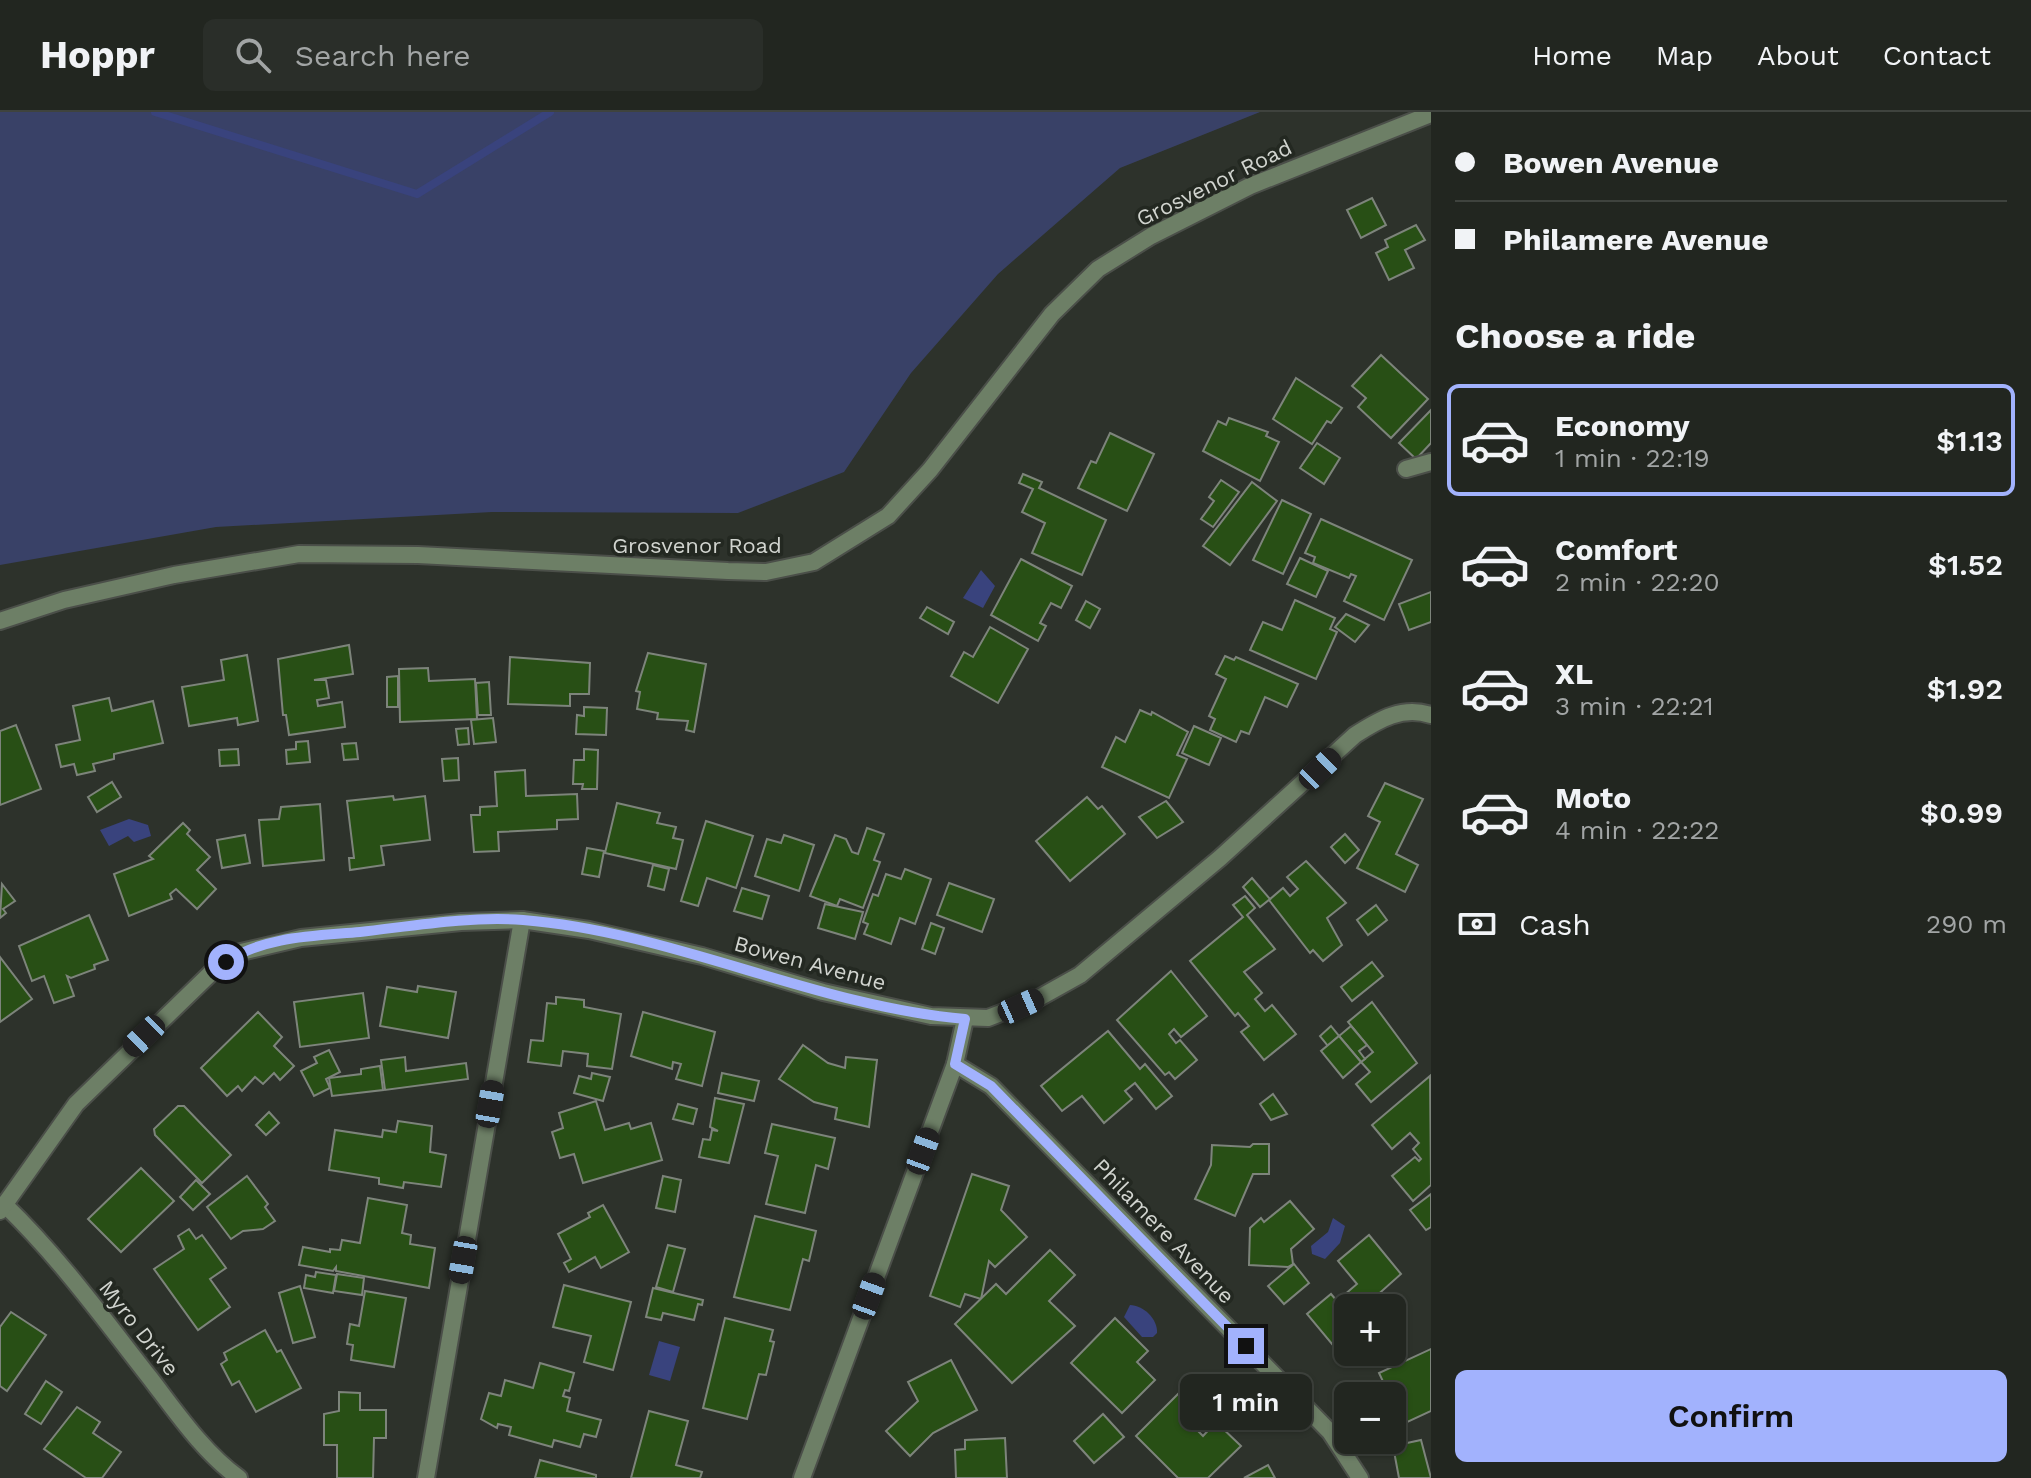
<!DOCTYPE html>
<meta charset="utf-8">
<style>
:root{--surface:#222620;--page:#2a2e29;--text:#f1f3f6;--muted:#a2a5a5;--line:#3f433e;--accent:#a2b2fd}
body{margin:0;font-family:"Work Sans",sans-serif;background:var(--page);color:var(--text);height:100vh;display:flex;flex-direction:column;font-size:30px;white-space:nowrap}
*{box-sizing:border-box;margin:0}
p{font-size:26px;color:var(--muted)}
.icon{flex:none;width:44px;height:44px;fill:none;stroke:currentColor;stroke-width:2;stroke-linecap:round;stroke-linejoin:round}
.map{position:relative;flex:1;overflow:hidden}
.side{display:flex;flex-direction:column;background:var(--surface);width:600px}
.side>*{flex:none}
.guide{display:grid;align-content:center;height:176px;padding:0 24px;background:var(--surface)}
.fabs{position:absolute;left:1334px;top:1182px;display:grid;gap:16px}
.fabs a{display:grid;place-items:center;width:72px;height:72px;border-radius:12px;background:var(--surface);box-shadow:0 2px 6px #0004,0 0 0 2px var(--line);font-size:40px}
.end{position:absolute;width:36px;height:36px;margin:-18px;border:10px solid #a2b2fd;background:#111;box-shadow:0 0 0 4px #111}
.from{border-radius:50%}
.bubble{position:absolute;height:56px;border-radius:12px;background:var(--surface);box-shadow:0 2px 6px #0004,0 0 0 2px var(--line);font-size:26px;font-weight:600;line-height:56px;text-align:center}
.car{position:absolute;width:24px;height:48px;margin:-24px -12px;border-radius:10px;box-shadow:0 0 6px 2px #0007;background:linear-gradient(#222 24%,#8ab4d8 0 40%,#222 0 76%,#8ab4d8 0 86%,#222 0)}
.guide b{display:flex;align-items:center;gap:28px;height:76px;font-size:30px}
.guide b+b{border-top:2px solid var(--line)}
.guide i{width:20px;height:20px;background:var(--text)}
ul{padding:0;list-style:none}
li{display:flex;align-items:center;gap:24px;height:112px;margin:0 16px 12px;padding:0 8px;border:4px solid transparent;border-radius:12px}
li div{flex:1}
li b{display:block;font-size:30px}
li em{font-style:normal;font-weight:600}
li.active{border-color:var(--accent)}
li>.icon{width:72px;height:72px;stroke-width:1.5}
h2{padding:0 24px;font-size:36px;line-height:96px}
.pay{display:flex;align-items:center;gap:20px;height:88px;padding:0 24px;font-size:30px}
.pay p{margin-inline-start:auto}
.action{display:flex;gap:16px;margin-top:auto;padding:16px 24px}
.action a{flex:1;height:92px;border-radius:12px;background:var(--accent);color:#111;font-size:32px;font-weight:600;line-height:92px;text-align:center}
header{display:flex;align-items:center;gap:48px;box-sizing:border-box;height:112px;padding:0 40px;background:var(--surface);border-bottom:2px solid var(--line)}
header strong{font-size:38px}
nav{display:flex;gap:44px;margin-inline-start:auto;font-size:28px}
.search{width:560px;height:72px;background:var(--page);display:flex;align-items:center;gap:20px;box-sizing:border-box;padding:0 28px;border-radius:12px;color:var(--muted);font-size:30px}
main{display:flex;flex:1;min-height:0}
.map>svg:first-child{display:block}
.green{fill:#394167}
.water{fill:#39437d}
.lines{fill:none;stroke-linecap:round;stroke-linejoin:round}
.stream{stroke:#39437d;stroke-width:8}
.building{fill:#284f15;stroke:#7d847b;stroke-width:2}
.street-casing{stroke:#4b4f49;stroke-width:20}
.street{stroke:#6d7f66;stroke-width:16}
.route{stroke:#a2b2fd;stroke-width:10}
.labels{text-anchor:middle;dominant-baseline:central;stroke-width:7;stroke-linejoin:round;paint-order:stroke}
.street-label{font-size:22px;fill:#d1d4cf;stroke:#232821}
</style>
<header>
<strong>Hoppr</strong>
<div class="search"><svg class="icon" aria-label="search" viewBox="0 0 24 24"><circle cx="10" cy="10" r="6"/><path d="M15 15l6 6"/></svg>Search here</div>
<nav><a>Home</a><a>Map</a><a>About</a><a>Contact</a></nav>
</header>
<main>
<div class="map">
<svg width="1431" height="1366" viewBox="0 0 1431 1366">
<rect width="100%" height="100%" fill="#2d322b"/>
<path class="green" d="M0,0H1260L1120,56L998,162L911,261L844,360L738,401L492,400L216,415L0,453Z"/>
<g class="water">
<path d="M981,458L995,474L983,496L963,486Z"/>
<path d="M129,707L148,713L151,724L134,730L128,724L109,734L100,718Z"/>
<path d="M1333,1106L1345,1114L1340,1131L1325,1147L1312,1142L1311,1134L1328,1120Z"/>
<path d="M1130,1193C1143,1193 1158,1207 1157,1221L1153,1225H1142L1124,1205Z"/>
<path d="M659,1229L680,1235L670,1269L649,1263Z"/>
</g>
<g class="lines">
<path class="stream" d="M155,0L417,82L550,0"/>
</g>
<g class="building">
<path d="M1372,86L1386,113L1361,126L1347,98Z"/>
<path d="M1416,113L1425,128L1405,138L1414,156L1389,168L1376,141L1388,135L1385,128Z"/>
<path d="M1381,243L1428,287L1391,326L1358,295L1366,286L1352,274Z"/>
<path d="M1296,266L1342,296L1331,311L1327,309L1312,332L1273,307Z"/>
<path d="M1431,298V331L1416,347L1399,331Z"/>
<path d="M1229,306L1268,320L1266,324L1279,330L1260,369L1203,339L1218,309L1226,313Z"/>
<path d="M1110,321L1154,342L1127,399L1078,376L1091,349L1096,351Z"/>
<path d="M1317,331L1340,346L1324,372L1300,356Z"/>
<path d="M1023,362L1042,370L1039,376L1106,408L1082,463L1032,441L1045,411L1022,400L1033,377L1019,371Z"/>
<path d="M1221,368L1239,380L1213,415L1201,407L1214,389L1209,385Z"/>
<path d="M1252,370L1277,389L1230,453L1203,434Z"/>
<path d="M1282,388L1311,402L1283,462L1253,448Z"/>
<path d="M1321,407L1412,448L1384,508L1344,489L1356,464L1351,462L1349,466L1313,451L1315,445L1305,441Z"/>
<path d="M1300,446L1328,459L1316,485L1287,472Z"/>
<path d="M1021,447L1072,474L1061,496L1051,491L1040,511L1046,514L1038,529L991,503Z"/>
<path d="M1431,480V510L1409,518L1399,492Z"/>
<path d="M1295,488L1335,506L1330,517L1337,520L1316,567L1250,538L1263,510L1282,518Z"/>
<path d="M1086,489L1100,497L1090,516L1076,508Z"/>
<path d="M927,495L954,510L948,522L920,506Z"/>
<path d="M1346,502L1369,513L1355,530L1335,515Z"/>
<path d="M990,515L1028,537L998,591L951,564L964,540L973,545Z"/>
<path d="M349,533L353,562L314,568H326L329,586L317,588L318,594L342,590L345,615L289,623L286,603H283L278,547Z"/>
<path d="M648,541L706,552L694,620L686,618L688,609L657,607L658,601L637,597L640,580L636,579Z"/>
<path d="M247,543L258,609L238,613L237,606L189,614L182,575L224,568L221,548Z"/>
<path d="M1225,544L1234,548L1236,545L1298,572L1287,595L1265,585L1249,622L1241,619L1236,630L1210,618L1215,607L1209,604L1226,567L1216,562Z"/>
<path d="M510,545L590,551L589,582H570V594L508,592Z"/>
<path d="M428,556L429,569L475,567L477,607L400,610L399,557Z"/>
<path d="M398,564V595H387V565Z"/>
<path d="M489,570L491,603H478L476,571Z"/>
<path d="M109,586L112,599L153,589L163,631L114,642V647L93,652L95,659L77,663L74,652L61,655L56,633L80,628L73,594Z"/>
<path d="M584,595L607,596L606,623L576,622L577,603L584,604Z"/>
<path d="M1140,598L1151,603L1152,600L1188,620L1177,643L1187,647L1169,686L1102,655L1116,625L1125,630Z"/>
<path d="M493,606L496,630L474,632L471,608Z"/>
<path d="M16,613L41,677L0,693V619Z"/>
<path d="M1194,614L1221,626L1209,653L1182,641Z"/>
<path d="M468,616L469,632L458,633L456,617Z"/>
<path d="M308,629L310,650L287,652L286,638L296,637V630Z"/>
<path d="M356,631L358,647L344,648L342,632Z"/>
<path d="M238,637L239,653L220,654L219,638Z"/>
<path d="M584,637L598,638L597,677H582L583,672H573L574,648H584Z"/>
<path d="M458,646L459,668L444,669L442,647Z"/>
<path d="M525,658L526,684L577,682L578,707L557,708V717L498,720L499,739L474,740L471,703H480V695L497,694L495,660Z"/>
<path d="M112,670L121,685L97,700L88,685Z"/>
<path d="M1385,671L1423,687L1396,742L1418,753L1405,780L1357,756L1380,710L1368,704Z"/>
<path d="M393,684L394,688L425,684L430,728L381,734L384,753L350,758L349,746H354L347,689Z"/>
<path d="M1087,685L1098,697L1102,694L1125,722L1070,769L1036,729Z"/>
<path d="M1166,689L1183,710L1157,726L1139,705Z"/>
<path d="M617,691L660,701L657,711L676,715L673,726L683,728L676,757L605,741Z"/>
<path d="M320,692L324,748L263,754L259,708L279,707L281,695Z"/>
<path d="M706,709L753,724L736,776L707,766L698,794L681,789Z"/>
<path d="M183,711L190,718L187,722L210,745L197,758L216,777L197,797L176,777L170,782L172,787L129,804L114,762L153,747L149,744Z"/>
<path d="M867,716L884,722L874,748L880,750L863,796L840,787L837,794L810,784L835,723L846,727L852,740L858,742Z"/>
<path d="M1345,722L1359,738L1345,751L1331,735Z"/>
<path d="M245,723L250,751L222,756L217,728Z"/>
<path d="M784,723L814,733L799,779L755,764L767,727L781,731Z"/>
<path d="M587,736L604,739L599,765L582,762Z"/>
<path d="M1306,749L1346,791L1327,806L1342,833L1323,849L1313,838L1310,841L1269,788L1283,776L1290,784L1298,777L1287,765Z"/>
<path d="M653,753L669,757L664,778L648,774Z"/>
<path d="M905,757L931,767L915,812L900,806L891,832L864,822L868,812L863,810L873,782L878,784L886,762L901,767Z"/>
<path d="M1252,766L1270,787L1260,795L1243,775Z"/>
<path d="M949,771L994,787L982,820L937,803Z"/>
<path d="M2,772L15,789L3,797L6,801L0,806Z"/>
<path d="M742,776L769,784L762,807L734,799Z"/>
<path d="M1245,784L1255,796L1247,803L1275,837L1244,860L1262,881L1255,887L1265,899L1272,893L1296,922L1264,948L1241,920L1249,914L1238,901L1235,904L1190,849L1243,805L1233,793Z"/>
<path d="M825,792L863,800L855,827L818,816Z"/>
<path d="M1376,793L1387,808L1368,823L1357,808Z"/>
<path d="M89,803L108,848L94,853L95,857L71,866L67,864L74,884L54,891L44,864L32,869L19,834Z"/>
<path d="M931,811L944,816L935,842L922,837Z"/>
<path d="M0,845L32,887L0,910Z"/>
<path d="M1372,850L1383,864L1352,889L1341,875Z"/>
<path d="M1171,859L1207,904L1181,925L1174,917L1169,922L1176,931L1180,928L1197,948L1175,967L1169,960L1165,963L1117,908Z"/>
<path d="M418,874L456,880L448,926L380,914L387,875L417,880Z"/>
<path d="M363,881L369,926L300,935L294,890Z"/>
<path d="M556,885L584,888V895L621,902L612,957L587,954L588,942L563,939L561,954L528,950L531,928L543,929L547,891L556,892Z"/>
<path d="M1372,890L1417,951L1371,990L1356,972L1370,960L1361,950L1373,940L1348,910Z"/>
<path d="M258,900L282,925L274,934L294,954L280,968L274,961L263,972L255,965L242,979L238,974L227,984L201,956Z"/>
<path d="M643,900L715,920L702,974L676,967L681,952L673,950L672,957L631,944Z"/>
<path d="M1331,914L1339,924L1328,934L1320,924Z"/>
<path d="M1351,914L1367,933L1359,939L1365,947L1361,950L1339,924Z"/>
<path d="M1108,919L1140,957L1145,952L1172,984L1156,997L1135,971L1125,979L1132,987L1104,1011L1082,984L1062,999L1041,974Z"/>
<path d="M1339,924L1361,950L1343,966L1321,939Z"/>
<path d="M803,933L828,951L845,956L846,945L877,948L869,1015L835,1007L837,996L814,990L779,967Z"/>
<path d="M329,938L340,960L326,967L330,976L314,984L301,959L317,951L314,945Z"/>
<path d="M405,945L406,959L466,951L468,967L385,978L381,948Z"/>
<path d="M380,954L383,978L332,984L329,966L361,962V957Z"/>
<path d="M592,961L610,965L603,989L574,981L579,964L591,967Z"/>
<path d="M722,961L759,969L754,989L718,981Z"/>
<path d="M1430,964L1431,1073L1413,1089L1392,1064L1415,1045L1419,1049L1421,1047L1413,1037L1419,1031L1410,1021L1392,1037L1372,1013Z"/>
<path d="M1273,982L1287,1002L1271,1008L1260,992Z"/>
<path d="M715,986L744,992L729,1051L699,1045L703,1027L710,1028L712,1018L718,1019L710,1015Z"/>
<path d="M596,989L605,1018L629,1011L631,1017L651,1011L662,1048L583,1071L574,1042L560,1046L552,1020L563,1016L559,1001Z"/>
<path d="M678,992L697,997L693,1012L673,1007Z"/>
<path d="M178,994H184L231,1043L202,1071L155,1023L154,1017Z"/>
<path d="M269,1000L279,1011L266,1023L256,1013Z"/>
<path d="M398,1009L432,1014L430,1040L446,1043L441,1075L404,1070L403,1076L379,1072V1066L329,1058L335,1018L382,1025L383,1018L396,1020Z"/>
<path d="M772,1012L835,1026L828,1057L816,1053L805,1101L766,1092L778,1044L765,1041Z"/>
<path d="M1253,1032H1269V1062H1253L1235,1104L1195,1087L1211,1053L1212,1033L1250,1035Z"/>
<path d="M141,1056L174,1089L121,1140L88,1107Z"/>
<path d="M972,1062L1009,1074L1001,1098L1027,1125L995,1155L989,1149L981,1187L965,1182L960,1195L930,1184Z"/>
<path d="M247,1064L268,1092L265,1095L275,1109L263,1117L243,1119L231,1127L207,1095Z"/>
<path d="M663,1064L681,1068L675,1100L656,1096Z"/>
<path d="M196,1068L210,1082L193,1098L180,1085Z"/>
<path d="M1431,1082V1115L1426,1118L1410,1098Z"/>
<path d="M368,1086L407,1093L402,1121L411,1123L410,1132L435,1136L429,1176L336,1159V1155L333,1159L299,1153L303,1135L330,1140V1137L340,1138L342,1128L360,1131Z"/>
<path d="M1290,1089L1314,1117L1291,1137L1293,1152L1288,1155L1249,1153L1250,1116L1261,1106L1264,1110Z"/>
<path d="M603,1093L629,1140L601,1156L595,1145L569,1160L564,1151L571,1147L558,1122L590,1105L588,1101Z"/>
<path d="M755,1104L816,1119L809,1149L803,1147L790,1198L734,1185Z"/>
<path d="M189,1117L196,1127L202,1123L226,1156L210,1167L230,1195L198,1218L154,1157L184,1137L178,1124Z"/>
<path d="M1369,1123L1401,1162L1374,1186L1383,1196H1348V1240H1358L1347,1250L1307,1202L1331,1182L1337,1189L1357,1172L1338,1149Z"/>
<path d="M668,1133L685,1137L673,1180L656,1175Z"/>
<path d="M1050,1138L1075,1163L1049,1189L1075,1214L1012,1271L955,1212L996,1172L1006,1182Z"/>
<path d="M1294,1152L1309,1171L1284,1192L1268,1174Z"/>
<path d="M316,1160L336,1163L333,1181L304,1176L306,1163L315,1165Z"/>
<path d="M337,1162L364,1166L362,1183L334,1179Z"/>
<path d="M564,1173L631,1190L613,1258L584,1250L591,1224L553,1215Z"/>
<path d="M300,1174L315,1225L293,1231L279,1181Z"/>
<path d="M653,1176L703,1188L702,1193L698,1192L694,1208L663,1201L661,1208L646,1205Z"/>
<path d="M365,1179L406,1186L394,1255L351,1248L353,1233L347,1232L350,1212L359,1214Z"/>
<path d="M11,1200L46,1223L7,1279L0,1274V1215Z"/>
<path d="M725,1206L773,1218L770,1229L774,1230L766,1263L759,1262L747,1307L703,1296Z"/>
<path d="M1115,1206L1148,1239L1137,1250L1155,1268L1122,1301L1071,1251Z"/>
<path d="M265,1218L277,1240L281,1238L301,1276L256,1300L239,1269L232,1273L221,1252L227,1248L224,1241Z"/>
<path d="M1431,1237V1299L1403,1312L1379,1261Z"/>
<path d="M951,1248L977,1298L933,1321L910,1344L886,1319L918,1289L908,1270Z"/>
<path d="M540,1251L574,1261L569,1279L565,1278L563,1284L570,1286L567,1299L601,1308L596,1325L584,1322L580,1335L554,1328L552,1335L509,1323L511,1315L498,1312L497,1316L481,1307L489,1281L501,1284L505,1268L533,1276Z"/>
<path d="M1193,1267L1219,1293L1195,1316L1203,1324L1216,1310L1241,1334L1208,1366H1178L1136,1324Z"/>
<path d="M46,1269L62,1280L41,1312L25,1302Z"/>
<path d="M339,1280L360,1281V1298H386V1326H374L373,1366H337V1333H324V1302L339,1299Z"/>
<path d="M77,1295L100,1310L93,1321L121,1340L102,1366H86L44,1337Z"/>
<path d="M649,1299L688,1309L676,1353L702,1360L700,1366H631Z"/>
<path d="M1103,1302L1124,1325L1094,1351L1074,1329Z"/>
<path d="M1005,1326L1007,1366H956L955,1338L965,1337V1328Z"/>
<path d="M1421,1328L1431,1366H1399L1393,1334Z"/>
<path d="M540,1348L596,1363V1366H535Z"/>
<path d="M1268,1353L1275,1366H1244Z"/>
</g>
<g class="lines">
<defs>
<g id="street">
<path d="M1406,357L1431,350"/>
<path d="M0,509L64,488L174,463L299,442L418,443L728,459L766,460L814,450L888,404L930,358L1052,202L1098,157L1151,124L1250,74L1431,2"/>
<path d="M955,952L991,974L1330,1320L1360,1366"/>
<path d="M4,1092C59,1145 103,1206 150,1266C176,1300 204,1341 239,1366"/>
<path d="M0,1099L76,992L212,860L241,840L301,826L461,810L522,808L589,818L702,844L823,880L931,904L988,906L1037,887L1080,863L1220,746L1355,623C1380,607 1402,594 1431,603"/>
<path d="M426,1366L522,808"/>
<path d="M802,1366L955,952L965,907"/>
</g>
</defs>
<use href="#street" class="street-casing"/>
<use href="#street" class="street"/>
</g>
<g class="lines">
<path class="route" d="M226,850C264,824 316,824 360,820C413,814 469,804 523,808C674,820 814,894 965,907L955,952L991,974L1246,1234"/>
</g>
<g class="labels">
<g class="street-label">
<text transform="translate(1214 71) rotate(-26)">Grosvenor Road</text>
<text x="697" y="433">Grosvenor Road</text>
<text transform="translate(810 851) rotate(15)">Bowen Avenue</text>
<text transform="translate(1164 1119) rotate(46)">Philamere Avenue</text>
<text transform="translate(139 1216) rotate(52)">Myro Drive</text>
</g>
</g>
</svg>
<div class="fabs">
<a>+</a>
<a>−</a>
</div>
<i class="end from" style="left:226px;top:850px"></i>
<i class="end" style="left:1246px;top:1234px"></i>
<div class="bubble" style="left:1180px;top:1262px;width:132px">1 min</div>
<i class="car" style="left:1320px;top:657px;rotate:46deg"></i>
<i class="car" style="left:1021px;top:894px;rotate:66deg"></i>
<i class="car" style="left:144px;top:924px;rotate:226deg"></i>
<i class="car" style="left:490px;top:992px;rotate:10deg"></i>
<i class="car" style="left:923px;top:1039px;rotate:20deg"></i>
<i class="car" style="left:463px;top:1148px;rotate:190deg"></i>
<i class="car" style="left:869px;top:1184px;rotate:20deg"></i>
</div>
<section class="side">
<div class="guide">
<b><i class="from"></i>Bowen Avenue</b>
<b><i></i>Philamere Avenue</b>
</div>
<h2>Choose a ride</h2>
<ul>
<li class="active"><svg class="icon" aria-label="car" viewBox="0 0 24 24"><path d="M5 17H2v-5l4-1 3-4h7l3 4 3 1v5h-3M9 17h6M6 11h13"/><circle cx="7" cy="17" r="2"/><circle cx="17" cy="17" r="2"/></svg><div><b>Economy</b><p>1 min · 22:19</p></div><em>$1.13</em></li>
<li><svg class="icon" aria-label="car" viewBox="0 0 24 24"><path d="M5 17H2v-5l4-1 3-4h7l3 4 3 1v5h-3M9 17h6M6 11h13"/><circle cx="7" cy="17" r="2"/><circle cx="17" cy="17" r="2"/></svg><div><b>Comfort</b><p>2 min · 22:20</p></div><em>$1.52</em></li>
<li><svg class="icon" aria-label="car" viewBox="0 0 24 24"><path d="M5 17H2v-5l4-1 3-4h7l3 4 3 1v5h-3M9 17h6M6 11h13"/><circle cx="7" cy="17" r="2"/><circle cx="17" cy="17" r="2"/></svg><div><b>XL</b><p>3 min · 22:21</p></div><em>$1.92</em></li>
<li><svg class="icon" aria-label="car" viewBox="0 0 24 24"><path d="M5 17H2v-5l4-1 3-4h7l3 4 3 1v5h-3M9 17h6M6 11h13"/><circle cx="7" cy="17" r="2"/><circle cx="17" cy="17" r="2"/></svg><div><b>Moto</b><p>4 min · 22:22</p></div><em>$0.99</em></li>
</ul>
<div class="pay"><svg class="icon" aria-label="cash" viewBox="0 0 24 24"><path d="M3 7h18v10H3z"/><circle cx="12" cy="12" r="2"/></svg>Cash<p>290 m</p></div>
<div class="action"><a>Confirm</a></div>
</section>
</main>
